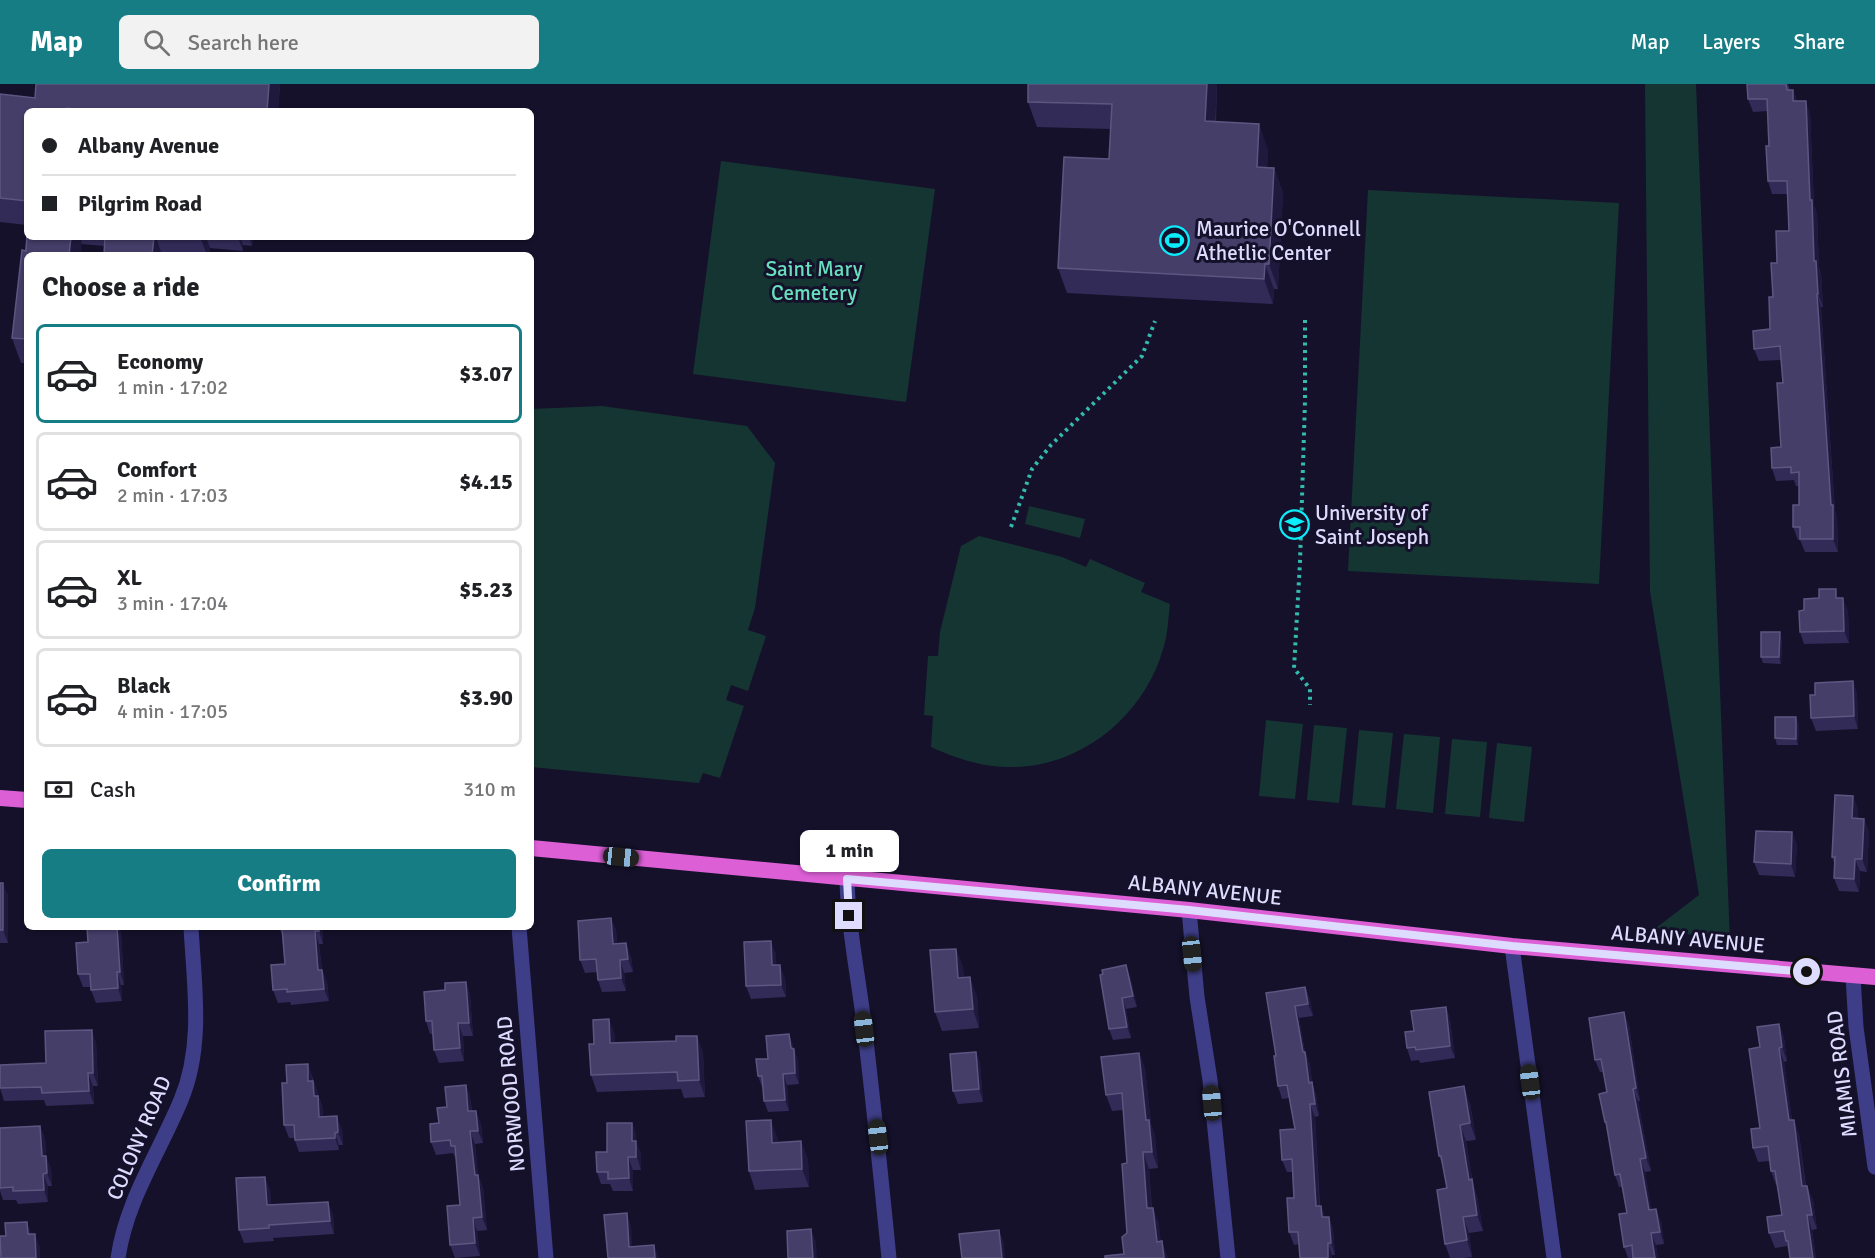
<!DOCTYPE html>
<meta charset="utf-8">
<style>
:root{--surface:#fff;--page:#f2f2f2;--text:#202124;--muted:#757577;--line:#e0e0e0;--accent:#177d85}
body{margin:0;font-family:Signika,sans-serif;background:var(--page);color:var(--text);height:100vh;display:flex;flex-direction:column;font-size:22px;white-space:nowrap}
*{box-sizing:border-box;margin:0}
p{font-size:20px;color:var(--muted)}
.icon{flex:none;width:33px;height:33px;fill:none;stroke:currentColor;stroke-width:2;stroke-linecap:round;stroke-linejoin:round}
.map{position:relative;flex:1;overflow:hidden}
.details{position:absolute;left:24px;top:168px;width:510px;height:678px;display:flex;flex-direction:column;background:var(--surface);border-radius:9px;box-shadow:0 2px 4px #0004}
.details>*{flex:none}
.guide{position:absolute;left:24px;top:24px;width:510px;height:132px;border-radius:9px;box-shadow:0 2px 4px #0004;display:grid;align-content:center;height:132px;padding:0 18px;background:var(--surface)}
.end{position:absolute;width:27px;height:27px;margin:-14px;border:8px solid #dedcfe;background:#111;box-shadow:0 0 0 3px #111}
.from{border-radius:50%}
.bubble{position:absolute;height:42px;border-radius:9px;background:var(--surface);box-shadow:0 2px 4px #0004;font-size:20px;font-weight:800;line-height:42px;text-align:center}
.car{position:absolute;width:18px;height:36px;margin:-18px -9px;border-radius:8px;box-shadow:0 0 4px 2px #0007;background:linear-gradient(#222 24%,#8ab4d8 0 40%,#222 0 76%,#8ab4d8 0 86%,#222 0)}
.guide b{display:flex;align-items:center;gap:21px;height:57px;font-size:22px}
.guide b+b{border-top:2px solid var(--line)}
.guide i{width:15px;height:15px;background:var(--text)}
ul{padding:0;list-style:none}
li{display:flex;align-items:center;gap:18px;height:99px;margin:0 12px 9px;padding:0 6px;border:3px solid var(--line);border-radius:9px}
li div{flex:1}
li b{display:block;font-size:22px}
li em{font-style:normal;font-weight:800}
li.selected{border-color:var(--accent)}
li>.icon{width:54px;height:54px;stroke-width:1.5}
h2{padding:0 18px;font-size:27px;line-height:72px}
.pay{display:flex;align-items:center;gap:15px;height:66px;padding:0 18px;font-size:22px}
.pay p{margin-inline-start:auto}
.button{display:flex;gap:12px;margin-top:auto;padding:12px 18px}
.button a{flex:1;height:69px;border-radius:9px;background:var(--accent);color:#fff;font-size:24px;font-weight:800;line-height:69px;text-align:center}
header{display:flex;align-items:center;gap:36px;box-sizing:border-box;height:84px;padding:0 30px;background:var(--accent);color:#fff}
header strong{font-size:28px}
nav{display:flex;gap:33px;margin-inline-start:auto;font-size:21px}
.search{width:420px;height:54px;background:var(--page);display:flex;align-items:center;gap:15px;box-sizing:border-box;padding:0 21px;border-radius:9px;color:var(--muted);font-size:22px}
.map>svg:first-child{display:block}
.green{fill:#153532}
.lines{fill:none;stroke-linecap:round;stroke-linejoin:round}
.path{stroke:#33bbad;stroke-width:4;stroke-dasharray:3 4.5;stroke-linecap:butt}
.minor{stroke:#3e3e88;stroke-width:15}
.trunk{stroke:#dc5fd6;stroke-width:16}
.wall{fill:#322b58}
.shaded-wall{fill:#1f193e}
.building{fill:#443e69;stroke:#5c5781;stroke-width:1.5}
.route{stroke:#dedcfe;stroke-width:8}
.labels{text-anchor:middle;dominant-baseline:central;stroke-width:6;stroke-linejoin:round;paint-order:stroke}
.poi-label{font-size:21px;fill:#dedcfe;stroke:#15112b;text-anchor:start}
.park-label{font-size:21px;fill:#67dfbc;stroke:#15112b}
.street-label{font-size:21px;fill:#dedcfe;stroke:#15112b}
</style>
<header>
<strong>Map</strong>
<div class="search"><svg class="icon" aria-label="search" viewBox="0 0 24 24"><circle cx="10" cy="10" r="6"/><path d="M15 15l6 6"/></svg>Search here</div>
<nav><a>Map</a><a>Layers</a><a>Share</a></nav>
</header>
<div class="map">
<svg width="1875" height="1174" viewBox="0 0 1875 1174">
<rect width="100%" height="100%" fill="#15112b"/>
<g class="green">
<path d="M1645,0H1696L1730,858L1656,844L1699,811L1650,507Z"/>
<path d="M721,77L935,105L906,318L693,290Z"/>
<path d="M1368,106L1619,119L1599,500L1348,487Z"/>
<path d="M602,322L747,342L775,379L755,524L748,546L766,552L748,607L731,601L726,616L744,622L720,694L703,689L699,699L531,683V325Z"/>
<path d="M1029,422L1085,435L1080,454L1025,440Z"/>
<path d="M979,452L1062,473L1086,483L1090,475L1145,499L1141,508L1170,520C1168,535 1168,551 1163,565C1144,633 1078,686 1006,683C979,682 955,674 931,663L933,632L924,631L928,572H938L940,548L961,462Z"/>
<path d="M1266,636L1303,640L1295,715L1259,712Z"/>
<path d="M1314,641L1347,644L1339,719L1307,716Z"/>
<path d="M1359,646L1393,649L1385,724L1352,721Z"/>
<path d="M1404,650L1440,653L1433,729L1396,725Z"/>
<path d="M1452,655L1487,658L1480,733L1445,730Z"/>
<path d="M1497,659L1532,663L1524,738L1489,734Z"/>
</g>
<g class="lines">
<g class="path">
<path d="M1305,236V317L1300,478L1294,584L1310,605V621"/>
<path d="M1011,443L1032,385L1051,361L1142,272L1155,237"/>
</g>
<g class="minor">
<path d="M847,795C848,841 857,886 863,932C873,1013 881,1093 889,1174"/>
<path d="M1189,826L1197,913L1210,996L1228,1174"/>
<path d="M519,843L546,1174"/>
<path d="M1512,862L1554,1174"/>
<path d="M1853,892L1856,943L1875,1083"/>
<path d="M118,1174C126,1117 159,1069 181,1016C204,961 194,901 191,843"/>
</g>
<g class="trunk">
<path d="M0,714L27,716"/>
<path d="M531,764L1189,826L1512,862L1875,893"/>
</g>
</g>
<g class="wall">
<path d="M280,0L278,27H27V141L0,138V10L35,14Z"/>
<path d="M1028,0H1217L1216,38L1268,65L1267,83L1274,84L1283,109L1278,205H1274L1273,220L1067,209L1058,184L1109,75L1111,45L1037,43L1028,18Z"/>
<path d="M1788,0L1790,6H1793L1797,17L1810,29L1814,122L1817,129L1819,183L1821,190L1823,223H1821L1835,427L1837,434L1838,468H1805L1800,456H1798L1793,443L1799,421V402H1796L1794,396L1776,397L1772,384L1781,363L1783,299L1781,276L1759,277L1754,265L1770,245L1773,213L1777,179L1789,147L1787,110H1772L1768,97L1769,62L1768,27L1753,28L1748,15Z"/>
<path d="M27,153H253L252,162L243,161V167L210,164L209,171H104V162L82,160L27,171V279H21L12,254Z"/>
<path d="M1840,514L1848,527L1849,559L1804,560L1800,548L1804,526Z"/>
<path d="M1782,555L1781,580L1763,579L1761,573Z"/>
<path d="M1853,597L1857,610L1858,645L1816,647L1811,634L1815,611Z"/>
<path d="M1799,640L1798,661H1777L1775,654Z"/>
<path d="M1858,724L1857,734L1864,735L1869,748L1867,788L1860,787L1859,808L1839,807L1834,794L1835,782L1832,773Z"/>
<path d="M1797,760L1795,793L1759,791L1754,778Z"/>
<path d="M0,799L8,811V859H0Z"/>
<path d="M611,834L616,846L617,860L631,872L633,888L624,889L626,907L602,908L598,896L597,888L585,889L580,876Z"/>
<path d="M279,843H322L323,860H319L322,886L327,898L329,917L291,921L290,918L278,919L273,906L285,880L282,851Z"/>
<path d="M121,848L124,901H121L122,917L96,919L91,906V903H83L78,890L88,858Z"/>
<path d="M956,865L963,884L964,894L977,912L979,944L942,947L935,928Z"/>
<path d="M776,870V881L785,894L786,913L751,915L746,902Z"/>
<path d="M1130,892L1137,923L1126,925L1131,954L1113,956L1109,945Z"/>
<path d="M466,898L470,911L473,952H463L464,977L439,979L434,966L433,950H430L426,937Z"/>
<path d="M1305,903L1310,915L1313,932L1299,934L1305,968L1310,980L1312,998L1316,1011L1319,1032L1315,1033L1320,1122L1325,1133H1329L1333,1146L1335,1171H1332L1299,1160L1294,1161L1289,1148L1294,1114L1292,1088H1287L1282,1076L1295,1045L1289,1014L1282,1015L1278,1002L1276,972L1266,909Z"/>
<path d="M1446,923L1450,936L1455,974L1420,979L1419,976L1411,977L1407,964L1414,947Z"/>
<path d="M609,935L615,952V959L676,957L697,952L703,969L705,1013L684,1014L681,1005L597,1008L591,991L594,960Z"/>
<path d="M1779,940L1784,954L1787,977L1784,978L1792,1036L1799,1050L1806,1102L1813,1116L1817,1145L1812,1146L1816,1174H1790L1787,1162L1775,1164L1769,1149L1782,1131L1777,1101H1776L1771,1087L1770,1077L1758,1078L1753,1064L1760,1044V963Z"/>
<path d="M1629,941L1640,1017H1638L1651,1087L1645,1088L1651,1125L1661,1137L1664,1160L1656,1161L1658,1174H1628L1624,1163L1627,1129L1622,1103H1619L1615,1091L1608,1047L1605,1038L1607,1008L1603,988H1600L1595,976Z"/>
<path d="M789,950L798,977L799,1000L787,1001L789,1027L768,1028L764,1017L763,1003H762L758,992L768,975Z"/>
<path d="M96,958L98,1002H93L94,1020L46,1022L44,1016L4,1017L0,1004L46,979Z"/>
<path d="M976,968L980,980L983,1018L958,1020L953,1007Z"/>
<path d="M1139,969L1145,985L1151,1040L1155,1052L1158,1084L1149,1085L1152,1124L1159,1140L1124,1170L1127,1149V1079L1123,1026L1112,1027L1106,1011Z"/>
<path d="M308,980L323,1025V1033L342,1045L343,1061H339V1066L299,1068L294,1054H289L284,1041L287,999Z"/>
<path d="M466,1001L470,1013L472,1027L481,1040L483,1059L475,1060L478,1091L483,1104L487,1146L477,1147L480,1172L455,1174L450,1161L460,1121L456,1075L453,1069L436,1071L431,1058L447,1023Z"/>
<path d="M1470,1019L1476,1056L1466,1057L1473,1100L1477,1112L1483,1147L1469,1149L1472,1173L1464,1174H1450L1445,1160L1447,1104L1444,1084L1439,1072Z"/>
<path d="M632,1039L636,1051V1058L641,1070V1086H633V1107H613L610,1100H601L597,1088L607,1068Z"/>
<path d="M40,1042L45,1055L46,1072L51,1085L52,1102H48V1118L18,1120L16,1116H3L0,1107V1044Z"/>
<path d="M778,1055V1059L801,1057L808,1076L809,1103L755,1106L749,1087Z"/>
<path d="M270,1105L271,1121L333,1130L334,1150L273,1154L274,1157L244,1159L239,1146Z"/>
</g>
<g class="shaded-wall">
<path d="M269,0H280L278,27H267Z"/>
<path d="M1207,0H1217L1214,62L1205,37Z"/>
<path d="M1793,6L1798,19L1793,17Z"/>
<path d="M1806,17L1810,29L1814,122L1817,129L1819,183L1821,190L1823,223L1818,210L1814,177L1810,116Z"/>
<path d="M1259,40L1268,65L1266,108L1257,83Z"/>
<path d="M1274,84L1283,109L1278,205L1269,180Z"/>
<path d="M71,153H80L82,160L81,171H69Z"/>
<path d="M154,153H156L162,171H152Z"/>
<path d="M200,153H206L210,164L209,171H207Z"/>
<path d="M238,153H240L243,161V167Z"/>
<path d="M249,153H253L252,162Z"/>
<path d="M1265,180L1274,205L1273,220L1264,195Z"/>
<path d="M1817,210L1821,223L1835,427L1837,434L1838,468L1833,455Z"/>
<path d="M1843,514L1848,527L1849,559L1844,547Z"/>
<path d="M1780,548L1782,555L1781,580L1779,573Z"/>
<path d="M1853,597L1857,610L1858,645L1854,632Z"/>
<path d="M1796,633L1799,640L1798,661L1796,655Z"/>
<path d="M1853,712L1858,724L1857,747L1852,734Z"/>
<path d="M1864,735L1869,748L1867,788L1862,775Z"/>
<path d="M1792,748L1797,760L1795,793L1791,780Z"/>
<path d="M1855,775L1860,787L1859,808L1854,795Z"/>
<path d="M3,799L8,811V859L3,846Z"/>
<path d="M611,834L616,846L618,873L613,860Z"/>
<path d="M117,843H119L121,848L124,901L120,888Z"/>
<path d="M318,843H322L323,860L319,847Z"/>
<path d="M315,847L319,860L323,899L318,886Z"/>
<path d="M771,857L776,870L777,894L772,881Z"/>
<path d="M626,859L631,872L633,888L628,875Z"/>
<path d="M956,865L963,884L965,913L958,894Z"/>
<path d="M620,876L624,889L626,907L621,894Z"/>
<path d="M780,881L785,894L786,913L781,901Z"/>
<path d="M1126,881L1130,892L1137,923L1133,912Z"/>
<path d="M322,886L327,898L329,917L324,905Z"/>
<path d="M117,888L121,901L122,917L118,904Z"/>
<path d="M970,893L977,912L979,944L973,925Z"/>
<path d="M466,898L470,911L473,952L469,939Z"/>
<path d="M1305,903L1310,915L1313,932L1308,920Z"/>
<path d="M1122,914L1126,925L1131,954L1127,943Z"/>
<path d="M1295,922L1299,934L1306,974L1305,968L1310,980L1312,998L1316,1011L1319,1032L1309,999Z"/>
<path d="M1446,923L1450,936L1455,974L1450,962Z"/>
<path d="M1624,928L1629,941L1640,1017L1636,1004Z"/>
<path d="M609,935L615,952L616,976L610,959Z"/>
<path d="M458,939L463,952L464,977L460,964Z"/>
<path d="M1779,940L1784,954L1787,977L1782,963Z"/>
<path d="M92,946L96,958L98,1002L93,989Z"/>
<path d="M789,950L798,977L799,1000L795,989L791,964Z"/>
<path d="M697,952L703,969L705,1013L699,996Z"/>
<path d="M1779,964L1784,978L1794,1051L1789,1036Z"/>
<path d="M976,968L980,980L983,1018L979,1005Z"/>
<path d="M1139,969L1145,985L1151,1040L1155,1052L1158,1084L1152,1068L1146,1036Z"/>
<path d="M308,980L312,993L313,1009L308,997Z"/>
<path d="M88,989L93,1002L94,1020L89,1007Z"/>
<path d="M783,990L787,1001L789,1027L785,1016Z"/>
<path d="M313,997L318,1009V1025L314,1012Z"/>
<path d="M466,1001L470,1013L473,1040L468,1027Z"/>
<path d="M1464,1002L1470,1019L1476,1056L1470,1039Z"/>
<path d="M1633,1005L1638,1017L1651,1087L1646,1074Z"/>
<path d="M318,1012L323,1025L324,1046L319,1033Z"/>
<path d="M1310,1020L1315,1033L1320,1135L1316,1122Z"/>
<path d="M476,1027L481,1040L483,1059L478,1047Z"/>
<path d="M337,1032L342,1045L343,1061L338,1048Z"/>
<path d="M771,1036L778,1055L779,1078L772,1059Z"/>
<path d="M1794,1036L1799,1050L1807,1117L1802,1102Z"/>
<path d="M632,1039L636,1051V1058L641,1070V1086L632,1057Z"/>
<path d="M1460,1041L1466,1057L1473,1100L1477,1112L1483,1147L1477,1131L1469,1096Z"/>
<path d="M40,1042L45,1055L47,1085L42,1072Z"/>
<path d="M470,1047L475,1060L479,1096L478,1091L483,1104L487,1146L482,1133L475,1091Z"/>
<path d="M335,1049L339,1061V1066L335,1054Z"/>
<path d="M801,1057L808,1076L809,1103L802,1085Z"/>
<path d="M1143,1068L1149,1085L1153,1141L1147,1124Z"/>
<path d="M46,1072L51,1085L52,1102L47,1089Z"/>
<path d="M628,1073L633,1086V1107L629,1094Z"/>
<path d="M1640,1075L1645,1088L1654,1138L1649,1126Z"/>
<path d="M43,1090L48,1102V1118L44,1106Z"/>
<path d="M265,1093L270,1105L272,1134L267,1121Z"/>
<path d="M1807,1102L1813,1116L1817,1145L1812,1131Z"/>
<path d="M328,1118L333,1130L334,1150L330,1137Z"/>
<path d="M1321,1122L1326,1134L1322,1133Z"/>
<path d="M1153,1124L1159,1140L1163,1174L1157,1158Z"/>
<path d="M1656,1125L1661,1137L1664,1160L1660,1148Z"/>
<path d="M627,1129L631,1142L633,1174L629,1163Z"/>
<path d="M1807,1131L1812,1146L1816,1174H1813Z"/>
<path d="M1329,1133L1333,1146L1335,1171L1331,1159Z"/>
<path d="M1463,1133L1469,1149L1472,1173L1467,1156Z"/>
<path d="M473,1134L477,1147L480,1172L475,1159Z"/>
<path d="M27,1138L32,1151L28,1150Z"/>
<path d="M811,1145L816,1158L817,1174H813Z"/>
<path d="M999,1146L1004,1159L1005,1174H1002Z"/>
<path d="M1651,1149L1656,1161L1658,1174H1655Z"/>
<path d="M35,1150L40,1163V1174H36Z"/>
<path d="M1162,1157L1168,1174H1164Z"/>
<path d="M1328,1159L1332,1171V1174H1328Z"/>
<path d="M654,1161L659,1174H655Z"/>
</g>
<g class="building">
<path d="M36,0H269L267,27H90L67,24V27H27V117L0,114V10L35,14Z"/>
<path d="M1028,0H1207L1205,37L1259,40L1257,83L1274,84L1269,180H1265L1264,195L1058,184L1064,73L1109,75L1112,20L1028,18Z"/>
<path d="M1747,0H1786L1787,6H1793V17H1806L1810,116H1812L1814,177H1816L1818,210H1817L1831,421H1833V455H1800V443H1793V421H1799V388L1791,389V383L1772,384L1771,364L1781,363L1777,299H1783L1780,262L1754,265L1753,247L1770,245L1769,213H1773L1771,179H1777L1776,147H1789L1787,97H1768L1766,62H1769L1767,15H1748Z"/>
<path d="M27,150V153H71L69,171H27V255L12,254L22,166L26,167Z"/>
<path d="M105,153H154L152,171H104Z"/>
<path d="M1819,505H1836V514H1843L1844,547L1800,548L1799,527L1804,526V515L1819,514Z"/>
<path d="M1761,548H1780L1779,573H1761Z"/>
<path d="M1853,597L1854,632L1811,634L1810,611H1815V599Z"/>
<path d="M1775,633H1796V655L1775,654Z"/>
<path d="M1835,711L1853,712L1852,734L1864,735L1862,775H1855L1854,795L1834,794L1835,773H1832Z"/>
<path d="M1756,747L1792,748L1791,780L1754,778Z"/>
<rect x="0" y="799" width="3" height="47"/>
<path d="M611,834L613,860L626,859L628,875L620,876L621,894L598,896L596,875L580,876L578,837Z"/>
<path d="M87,843H117L120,888H117L118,904L91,906L90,890H78L76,859L88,858Z"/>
<path d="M282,843H318L319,847H315L318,886H322L324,905L287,908V905L273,906L271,881L285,880Z"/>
<path d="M771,857L772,881H780L781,901L746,902L744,858Z"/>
<path d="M956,865L958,894L970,893L973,925L935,928L930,866Z"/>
<path d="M1126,881L1133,912L1122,914L1127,943L1109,945L1100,891L1103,890L1102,886Z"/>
<path d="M466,898L469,939H458L460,964L434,966L432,937H426L424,908L445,906V899Z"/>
<path d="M1305,903L1308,920L1295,922L1303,968H1305L1309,999L1312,998L1315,1020H1310L1316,1122H1321L1322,1133H1329L1331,1159H1328V1174H1300L1298,1148H1289L1287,1114H1294L1292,1075L1282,1076L1280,1046L1295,1045L1287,1001L1278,1002L1274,972H1276L1266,909Z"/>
<path d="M1446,923L1450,962L1416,966L1415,963L1407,964L1405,948L1414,947L1411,927Z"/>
<path d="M1624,928L1636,1004L1633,1005L1646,1074L1640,1075L1649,1126L1656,1125L1660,1148L1651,1149L1655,1174H1633L1632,1161L1624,1163L1619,1130L1627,1129L1620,1090L1615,1091L1606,1038H1605L1599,1010L1607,1008L1601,975L1595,976L1589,934Z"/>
<path d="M609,935L610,959L676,957V952H697L699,996L678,997L677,988L591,991L589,960H594L593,936Z"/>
<path d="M1779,940L1782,963L1779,964L1789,1036H1794L1802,1102H1807L1812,1131H1807L1813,1174H1790L1788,1157H1786L1784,1147L1769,1149L1767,1133L1782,1131L1775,1087H1771L1768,1062L1753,1064L1751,1045L1760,1044L1749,965L1760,963L1757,943Z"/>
<path d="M92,946L93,989H88L89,1007L42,1009L41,1003L0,1004V981L46,979L45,947Z"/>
<path d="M789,950L791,964L794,965L795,989L783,990L785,1016L764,1017L762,992H758L756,975H768L766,952Z"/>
<path d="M976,968L979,1005L953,1007L950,970Z"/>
<path d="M1139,969L1146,1036H1149L1152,1068H1143L1147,1124H1153L1157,1158L1162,1157L1164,1174H1105V1172L1124,1170L1122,1153L1127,1149L1122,1080L1127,1079L1122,1009L1106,1011L1101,973Z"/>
<path d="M308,980V997H313L314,1012H318L319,1033L337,1032L338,1048L335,1049V1054L295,1056L294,1041H284L282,999H287L286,981Z"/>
<path d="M466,1001L468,1027H476L478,1047H470L475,1091H478L482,1133L473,1134L475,1159L450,1161L447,1122L460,1121L455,1062H451L450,1056L431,1058L430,1040L439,1039L437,1024L447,1023L445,1003Z"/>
<path d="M1464,1002L1470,1039L1460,1041L1469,1096L1472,1095L1477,1131L1463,1133L1467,1156L1445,1160L1437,1106L1447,1104L1441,1072H1439L1429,1008Z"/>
<path d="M771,1036L772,1059L801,1057L802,1085L749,1087L746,1037Z"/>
<path d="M607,1039H632V1057H636V1073H628L629,1094L608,1095V1088H597L596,1068H607Z"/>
<path d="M40,1042L42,1072H46L47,1089L43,1090L44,1106L13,1107V1103L0,1104V1044Z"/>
<path d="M265,1093L267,1121L328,1118L330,1137L269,1141V1144L239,1146L236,1094Z"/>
<path d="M627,1129L629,1163L654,1161L655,1174H608L604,1131Z"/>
<path d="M27,1138L28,1150H35L36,1174H1L0,1152H6L5,1139Z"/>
<path d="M811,1145L813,1174H788L787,1147Z"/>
<path d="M999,1146L1002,1174H962L959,1150Z"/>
</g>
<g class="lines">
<path class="route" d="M849,832L847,795L1189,826L1512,862L1807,888"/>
</g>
<defs>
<symbol id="stadium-ring" viewBox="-11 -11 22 22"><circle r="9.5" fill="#15112b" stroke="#0bedfb" stroke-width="1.5"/><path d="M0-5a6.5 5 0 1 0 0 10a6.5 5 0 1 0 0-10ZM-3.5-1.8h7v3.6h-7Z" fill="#0bedfb"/></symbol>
<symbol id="university-ring" viewBox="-11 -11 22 22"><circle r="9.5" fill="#15112b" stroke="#0bedfb" stroke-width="1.5"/><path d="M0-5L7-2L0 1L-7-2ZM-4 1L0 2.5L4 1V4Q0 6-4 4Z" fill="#0bedfb"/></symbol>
</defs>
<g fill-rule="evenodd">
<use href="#stadium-ring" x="1158" y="140" width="33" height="33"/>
<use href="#university-ring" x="1278" y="424" width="33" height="33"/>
</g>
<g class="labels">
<g class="poi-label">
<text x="1196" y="145">Maurice O'Connell<tspan x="1196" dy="24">Athetlic Center</tspan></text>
<text x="1315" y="429">University of<tspan x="1315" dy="24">Saint Joseph</tspan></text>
</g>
<g class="park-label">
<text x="814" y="185">Saint Mary<tspan x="814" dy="24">Cemetery</tspan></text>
</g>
<g class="street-label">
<text transform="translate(1205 806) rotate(6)">ALBANY AVENUE</text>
<text transform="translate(1688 855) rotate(5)">ALBANY AVENUE</text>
<text transform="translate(1842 990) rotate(-97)">MIAMIS ROAD</text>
<text transform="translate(511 1010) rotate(-95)">NORWOOD ROAD</text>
<text transform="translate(139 1054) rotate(-67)">COLONY ROAD</text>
</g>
</g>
</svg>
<i class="end from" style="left:1807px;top:888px"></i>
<i class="end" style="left:849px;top:832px"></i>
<div class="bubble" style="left:800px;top:746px;width:99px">1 min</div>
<i class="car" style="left:621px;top:773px;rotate:96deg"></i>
<i class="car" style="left:1192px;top:870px;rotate:174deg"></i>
<i class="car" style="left:864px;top:945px;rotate:353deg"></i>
<i class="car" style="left:1530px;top:998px;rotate:353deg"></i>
<i class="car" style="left:1212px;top:1019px;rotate:355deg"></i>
<i class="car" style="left:878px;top:1053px;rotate:353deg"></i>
<div class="guide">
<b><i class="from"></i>Albany Avenue</b>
<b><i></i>Pilgrim Road</b>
</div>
<section class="details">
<h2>Choose a ride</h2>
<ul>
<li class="selected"><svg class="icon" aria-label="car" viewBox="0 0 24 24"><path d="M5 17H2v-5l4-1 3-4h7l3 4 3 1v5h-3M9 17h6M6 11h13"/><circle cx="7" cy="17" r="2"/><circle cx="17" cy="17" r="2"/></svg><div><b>Economy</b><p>1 min · 17:02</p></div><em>$3.07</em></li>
<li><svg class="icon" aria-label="car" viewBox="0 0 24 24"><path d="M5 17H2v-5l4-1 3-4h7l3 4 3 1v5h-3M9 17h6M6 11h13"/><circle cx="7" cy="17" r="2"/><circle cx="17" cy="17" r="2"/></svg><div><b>Comfort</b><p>2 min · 17:03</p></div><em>$4.15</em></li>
<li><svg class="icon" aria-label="car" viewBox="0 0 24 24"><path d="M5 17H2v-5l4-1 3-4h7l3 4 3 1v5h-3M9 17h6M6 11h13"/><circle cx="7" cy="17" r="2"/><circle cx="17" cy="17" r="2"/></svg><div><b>XL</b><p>3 min · 17:04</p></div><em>$5.23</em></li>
<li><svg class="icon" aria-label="car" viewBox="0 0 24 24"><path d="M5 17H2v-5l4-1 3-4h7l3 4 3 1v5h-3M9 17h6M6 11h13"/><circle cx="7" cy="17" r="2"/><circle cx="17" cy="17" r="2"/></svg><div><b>Black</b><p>4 min · 17:05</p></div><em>$3.90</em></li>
</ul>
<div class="pay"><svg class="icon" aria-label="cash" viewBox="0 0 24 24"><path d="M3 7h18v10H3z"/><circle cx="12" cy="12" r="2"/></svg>Cash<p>310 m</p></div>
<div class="button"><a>Confirm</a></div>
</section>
</div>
